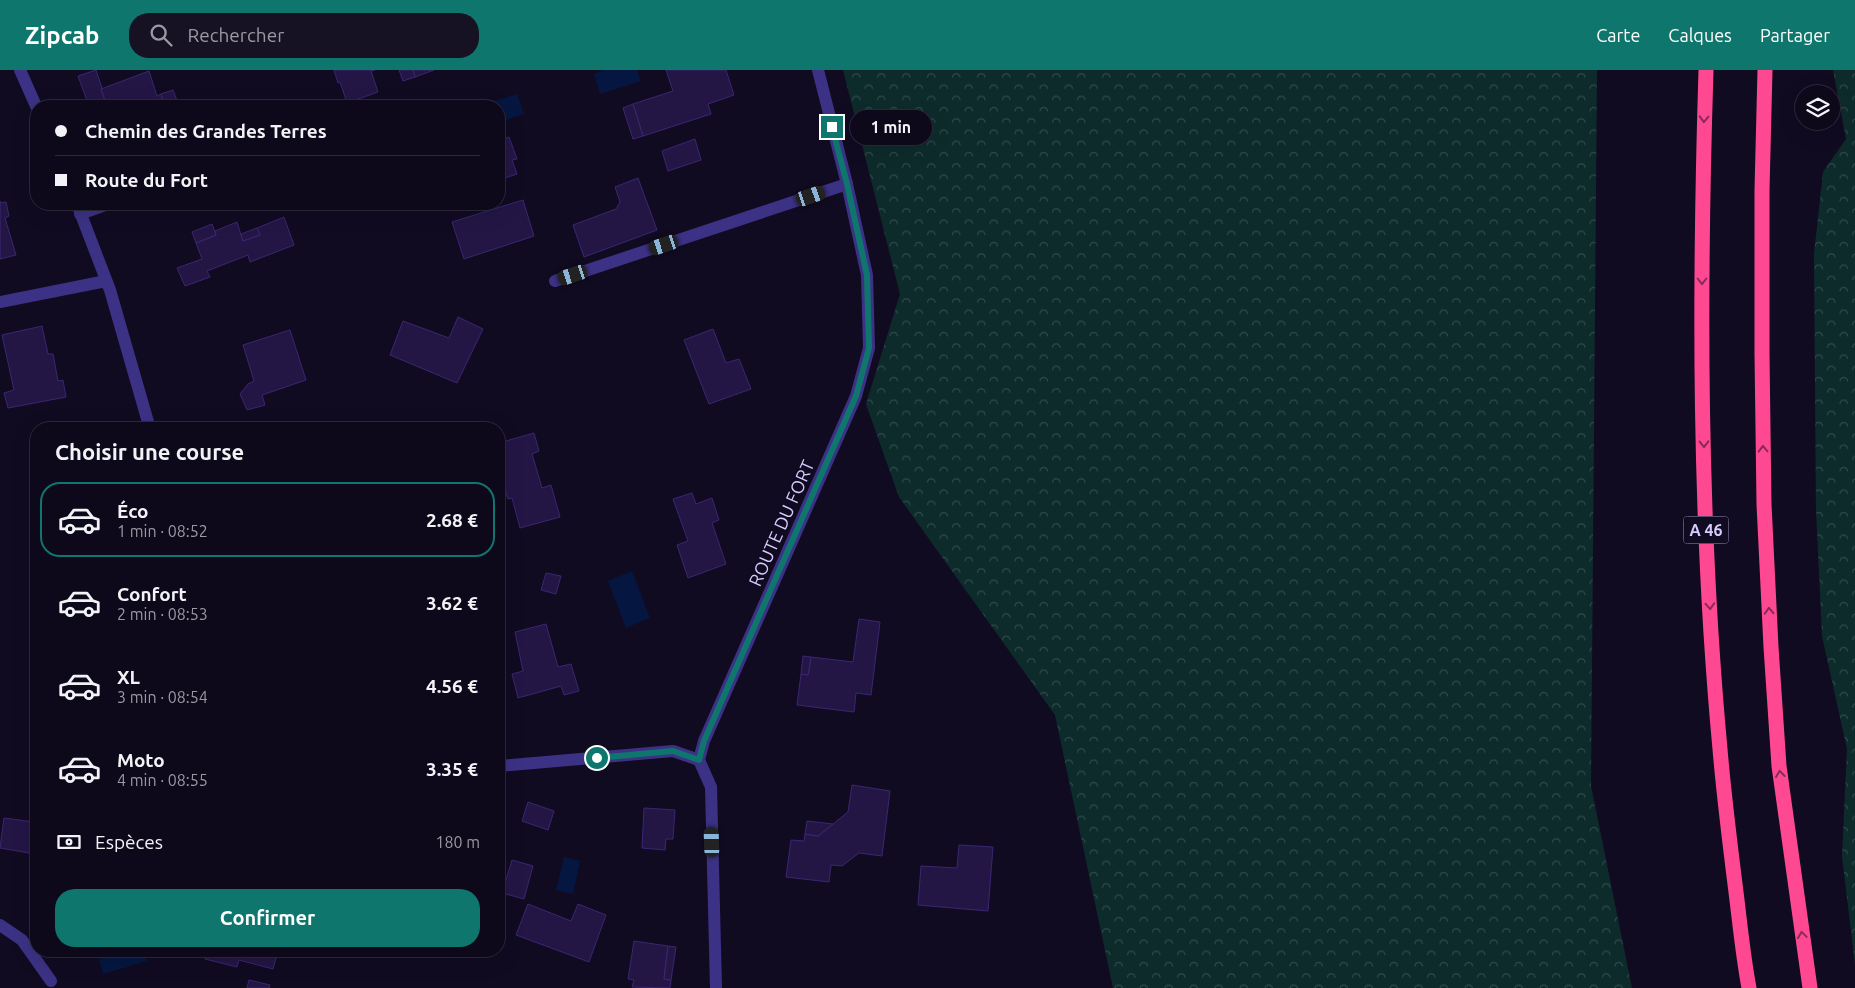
<!DOCTYPE html>
<html lang="fr">
<meta charset="utf-8">
<style>
:root{--surface:#0d081a;--page:#161123;--text:#f1f3f6;--muted:#9a9aa2;--line:#2d2939;--accent:#0f766e}
body{margin:0;font-family:Ubuntu,sans-serif;background:var(--page);color:var(--text);height:100vh;display:flex;flex-direction:column;font-size:19px;white-space:nowrap}
*{box-sizing:border-box;margin:0}
p{font-size:16px;color:var(--muted)}
.icon{flex:none;width:28px;height:28px;fill:none;stroke:currentColor;stroke-width:2;stroke-linecap:round;stroke-linejoin:round}
.map{position:relative;flex:1;overflow:hidden}
.panel{position:absolute;left:30px;top:352px;width:475px;height:535px;display:flex;flex-direction:column;background:var(--surface);border-radius:20px;box-shadow:0 5px 20px #0002,0 0 0 1px var(--line)}
.panel>*{flex:none}
.banner{position:absolute;left:30px;top:30px;width:475px;height:110px;border-radius:20px;box-shadow:0 5px 20px #0002,0 0 0 1px var(--line);display:grid;align-content:center;height:110px;padding:0 25px;background:var(--surface)}
.tools{position:absolute;left:1795px;top:15px;display:grid;gap:10px}
.tools a{display:grid;place-items:center;width:45px;height:45px;border-radius:50%;background:var(--surface);box-shadow:0 5px 20px #0002,0 0 0 1px var(--line);font-size:25px}
.end{position:absolute;width:22px;height:22px;margin:-11px;border:6px solid #0f766e;background:#fff;box-shadow:0 0 0 2px #fff}
.from{border-radius:50%}
.bubble{position:absolute;height:35px;border-radius:18px;background:var(--surface);box-shadow:0 5px 20px #0002,0 0 0 1px var(--line);font-size:16px;font-weight:600;line-height:35px;text-align:center}
.car{position:absolute;width:15px;height:30px;margin:-15px -8px;border-radius:6px;box-shadow:0 0 4px 1px #0007;background:linear-gradient(#222 24%,#8ab4d8 0 40%,#222 0 76%,#8ab4d8 0 86%,#222 0)}
.banner b{display:flex;align-items:center;gap:18px;height:48px;font-size:19px}
.banner b+b{border-top:1px solid var(--line)}
.banner i{width:12px;height:12px;background:var(--text)}
ul{padding:0;list-style:none}
li{display:flex;align-items:center;gap:15px;height:75px;margin:0 10px 8px;padding:0 15px;border:2px solid transparent;border-radius:20px}
li div{flex:1}
li b{display:block;font-size:19px}
li em{font-style:normal;font-weight:600}
li.selected{border-color:var(--accent)}
li>.icon{width:45px;height:45px;stroke-width:1.5}
h2{padding:0 25px;font-size:22px;line-height:60px}
.pay{display:flex;align-items:center;gap:12px;height:55px;padding:0 25px;font-size:19px}
.pay p{margin-inline-start:auto}
.action{display:flex;gap:10px;margin-top:auto;padding:10px 25px}
.action a{flex:1;height:58px;border-radius:20px;background:var(--accent);color:#fff;font-size:20px;font-weight:600;line-height:58px;text-align:center}
header{display:flex;align-items:center;gap:30px;box-sizing:border-box;height:70px;padding:0 25px;background:var(--accent);color:#fff}
header strong{font-size:24px}
nav{display:flex;gap:28px;margin-inline-start:auto;font-size:18px}
.search{width:350px;height:45px;background:var(--page);display:flex;align-items:center;gap:12px;box-sizing:border-box;padding:0 18px;border-radius:20px;color:var(--muted);font-size:19px}
.map>svg:first-child{display:block}
.forest{fill:url(#forest-crowns)}
.water{fill:#051741}
.building{fill:#231645;stroke:#3b2672}
.lines{fill:none;stroke-linecap:round;stroke-linejoin:round}
.lane{stroke:#3c3285;stroke-width:12}
.street{stroke:#3c3285;stroke-width:12}
.highway{stroke:#ff4892;stroke-width:15}
.oneway{stroke:#882a5a}
.route{stroke:#0f766e;stroke-width:6}
.labels{text-anchor:middle;dominant-baseline:central;stroke-width:4;stroke-linejoin:round;paint-order:stroke}
.shield{fill:#110b22;stroke:#9b93bd;stroke-width:1}
.shield-label{font-size:16px;font-weight:bold;fill:#d6cdff}
.street-label{font-size:18px;fill:#d6cdff;stroke:#110b22}
</style>
<header>
<strong>Zipcab</strong>
<div class="search"><svg class="icon" aria-label="search" viewBox="0 0 24 24"><circle cx="10" cy="10" r="6"/><path d="M15 15l6 6"/></svg>Rechercher</div>
<nav><a>Carte</a><a>Calques</a><a>Partager</a></nav>
</header>
<div class="map">
<svg width="1855" height="918" viewBox="0 0 1855 918">
<defs>
<pattern id="forest-crowns" width="20" height="18" patternUnits="userSpaceOnUse" patternTransform="scale(1.25)"><rect width="20" height="18" fill="#0e2b2c"/><path d="M2 6a3 3 0 1 1 6 0M12 15a3 3 0 1 1 6 0" fill="none" stroke="#30494c"/></pattern>
</defs>
<rect width="100%" height="100%" fill="#110b22"/>
<g class="forest">
<path d="M843,0H1597L1591,716L1632,918H1113L1055,645L899,427L866,334L900,224Z"/>
<path d="M1833,0H1855V895L1842,786L1847,679L1822,566L1816,439L1814,184L1823,102L1846,69Z"/>
</g>
<g class="water">
<path d="M604,0H637L641,11L600,24L594,4Z"/>
<path d="M517,24L524,44L499,52V36H478Z"/>
<path d="M632,501L650,548L626,558L608,511Z"/>
<path d="M564,787L580,791L573,824L556,820Z"/>
<path d="M145,881L147,891L103,904L97,882Z"/>
</g>
<g class="building">
<path d="M96,0L102,18L101,19L107,36H89L78,6Z"/>
<path d="M334,0H375L371,1L378,22L347,33L340,12L338,13Z"/>
<path d="M399,0H413L415,7L403,11Z"/>
<path d="M413,0H434L415,7Z"/>
<path d="M666,0H726L734,25L708,34L711,44L643,66L633,34L673,21Z"/>
<path d="M149,1L157,26L161,24L165,36H136V34L130,36H107L101,19Z"/>
<path d="M173,20L179,36H165L161,24Z"/>
<path d="M633,34L643,66L633,69L623,38Z"/>
<path d="M509,67L517,89L512,90L517,104L499,110V71Z"/>
<path d="M695,69L701,90L668,101L662,81Z"/>
<path d="M638,108L657,160L584,187L573,155L616,139L620,132L615,117Z"/>
<path d="M523,130L534,166L464,189L452,152Z"/>
<path d="M0,131L1,133L6,132L9,146L5,148L16,185L0,189Z"/>
<path d="M412,134H434L415,141Z"/>
<path d="M284,147L294,175L250,192L248,185L207,201L210,207L185,216L177,198L202,189L196,173L216,165L215,161L237,152L243,171L260,165L257,158Z"/>
<path d="M212,154L216,165L196,173L192,162Z"/>
<path d="M257,158L260,165L243,171L241,164Z"/>
<path d="M458,247L483,259L457,313L390,285L403,251L449,268Z"/>
<path d="M42,256L48,284H53L58,311L63,310L66,327L8,338L4,323L14,320L2,265Z"/>
<path d="M713,259L726,293L739,289L751,319L709,334L684,270Z"/>
<path d="M290,260L306,310L262,325L265,335L247,340L240,324L248,314L254,311L243,275Z"/>
<path d="M534,363L539,381L532,384L542,418L551,415L560,447L520,458L512,428L508,429L499,398V373Z"/>
<path d="M692,423L696,434L712,428L719,450L712,453L726,494L688,508L677,475L688,471L673,429Z"/>
<path d="M546,503L561,506L556,524L541,520Z"/>
<path d="M859,549L880,552L871,625L856,623L854,642L797,635L801,604L808,605L811,587L853,592Z"/>
<path d="M546,554L558,597L571,594L579,621L564,625L561,616L518,628L512,604L523,601L515,562Z"/>
<path d="M803,586L811,587L808,605L801,604Z"/>
<path d="M852,715L890,721L882,786L859,783L842,796L831,795L829,812L786,807L791,770L804,771L805,764L818,766L848,742Z"/>
<path d="M528,732L554,741L548,760L522,751Z"/>
<path d="M644,738L675,740L673,769H666L665,780L642,778Z"/>
<path d="M4,748L34,752L29,783L0,778Z"/>
<path d="M807,751L833,754L818,766L805,764Z"/>
<path d="M959,775L993,777L988,841L918,835L921,796L957,798Z"/>
<path d="M512,790L533,796L524,829L502,823Z"/>
<path d="M528,834L571,851L578,834L606,845L589,892L516,865Z"/>
<path d="M634,871L668,876L664,909L671,910L670,918L632,917L634,910L628,909Z"/>
<path d="M668,876L676,877L671,910L664,909Z"/>
<path d="M207,881H278L273,899L239,890L237,897L205,889Z"/>
<path d="M249,910L270,915L269,918H247Z"/>
</g>
<g class="lines">
<g class="lane">
<path d="M80,144L108,134"/>
<path d="M555,211L847,114"/>
<path d="M0,232L106,211"/>
</g>
<g class="street">
<path d="M20,0L36,36"/>
<path d="M77,134L110,220L150,359"/>
<path d="M499,696L673,681L699,690"/>
<path d="M0,855L22,870L51,911"/>
<path d="M716,918L711,717L699,690L704,671L856,326L869,278L867,205L847,114L818,0"/>
</g>
<g class="highway">
<path d="M1706,0C1699,226 1699,454 1720,679C1724,727 1730,774 1736,822C1740,854 1743,886 1749,918"/>
<path d="M1765,0L1762,120V284L1764,434L1771,577L1779,696L1810,918"/>
</g>
</g>
<defs><path id="oneway-chevron" d="M-2-3.5L2.5 0L-2 3.5" fill="none" stroke-width="1.6" stroke-linecap="round" stroke-linejoin="round" transform="scale(1.25)"/></defs>
<g class="oneway">
<use href="#oneway-chevron" transform="translate(1704 49) rotate(92)"/>
<use href="#oneway-chevron" transform="translate(1702 211) rotate(90)"/>
<use href="#oneway-chevron" transform="translate(1704 374) rotate(89)"/>
<use href="#oneway-chevron" transform="translate(1763 379) rotate(-91)"/>
<use href="#oneway-chevron" transform="translate(1710 536) rotate(87)"/>
<use href="#oneway-chevron" transform="translate(1769 541) rotate(-93)"/>
<use href="#oneway-chevron" transform="translate(1780 704) rotate(-97)"/>
<use href="#oneway-chevron" transform="translate(1802 865) rotate(-98)"/>
</g>
<g class="lines">
<path class="route" d="M597,688L673,681L699,690L704,671L856,326L869,278L867,205L847,114L832,57"/>
</g>
<g class="labels">
<rect class="shield" x="1683.5" y="446.5" width="45" height="27" rx="4"/>
<g class="shield-label">
<text x="1706" y="460">A 46</text>
</g>
<g class="street-label">
<text transform="translate(781 453) rotate(-66)">ROUTE DU FORT</text>
</g>
</g>
</svg>
<div class="tools">
<a><svg class="icon" aria-label="layers" viewBox="0 0 24 24"><path d="M12 4l9 5-9 5-9-5zM3 14l9 5 9-5"/></svg></a>
</div>
<i class="end from" style="left:597px;top:688px"></i>
<i class="end" style="left:832px;top:57px"></i>
<div class="bubble" style="left:850px;top:40px;width:82px">1 min</div>
<i class="car" style="left:811px;top:126px;rotate:71deg"></i>
<i class="car" style="left:664px;top:175px;rotate:252deg"></i>
<i class="car" style="left:573px;top:205px;rotate:252deg"></i>
<i class="car" style="left:712px;top:772px;rotate:358deg"></i>
<div class="banner">
<b><i class="from"></i>Chemin des Grandes Terres</b>
<b><i></i>Route du Fort</b>
</div>
<section class="panel">
<h2>Choisir une course</h2>
<ul>
<li class="selected"><svg class="icon" aria-label="car" viewBox="0 0 24 24"><path d="M5 17H2v-5l4-1 3-4h7l3 4 3 1v5h-3M9 17h6M6 11h13"/><circle cx="7" cy="17" r="2"/><circle cx="17" cy="17" r="2"/></svg><div><b>Éco</b><p>1 min · 08:52</p></div><em>2.68 €</em></li>
<li><svg class="icon" aria-label="car" viewBox="0 0 24 24"><path d="M5 17H2v-5l4-1 3-4h7l3 4 3 1v5h-3M9 17h6M6 11h13"/><circle cx="7" cy="17" r="2"/><circle cx="17" cy="17" r="2"/></svg><div><b>Confort</b><p>2 min · 08:53</p></div><em>3.62 €</em></li>
<li><svg class="icon" aria-label="car" viewBox="0 0 24 24"><path d="M5 17H2v-5l4-1 3-4h7l3 4 3 1v5h-3M9 17h6M6 11h13"/><circle cx="7" cy="17" r="2"/><circle cx="17" cy="17" r="2"/></svg><div><b>XL</b><p>3 min · 08:54</p></div><em>4.56 €</em></li>
<li><svg class="icon" aria-label="car" viewBox="0 0 24 24"><path d="M5 17H2v-5l4-1 3-4h7l3 4 3 1v5h-3M9 17h6M6 11h13"/><circle cx="7" cy="17" r="2"/><circle cx="17" cy="17" r="2"/></svg><div><b>Moto</b><p>4 min · 08:55</p></div><em>3.35 €</em></li>
</ul>
<div class="pay"><svg class="icon" aria-label="cash" viewBox="0 0 24 24"><path d="M3 7h18v10H3z"/><circle cx="12" cy="12" r="2"/></svg>Espèces<p>180 m</p></div>
<div class="action"><a>Confirmer</a></div>
</section>
</div>
